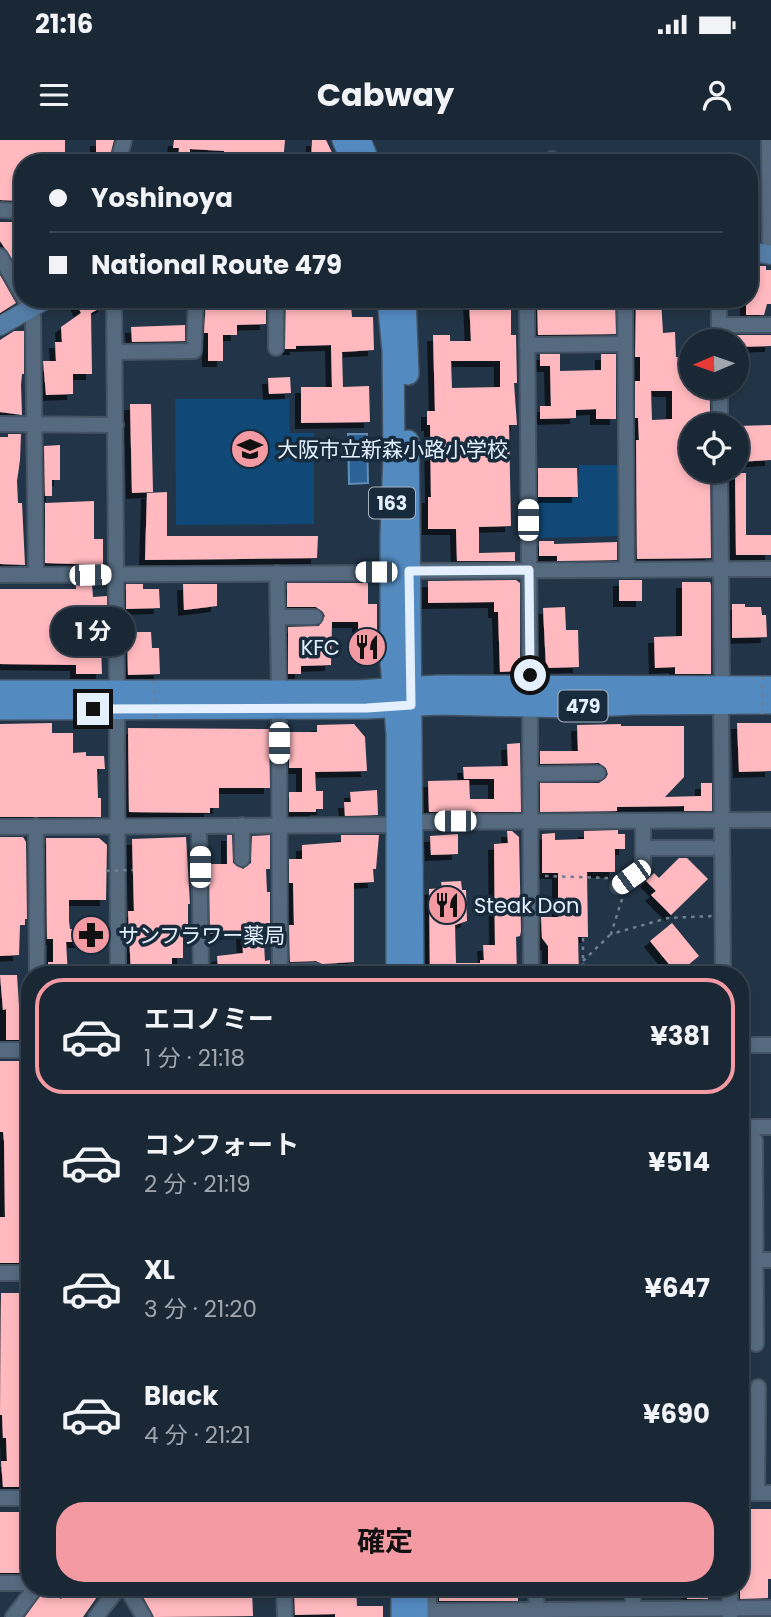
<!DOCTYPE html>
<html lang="ja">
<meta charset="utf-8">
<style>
:root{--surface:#1a2836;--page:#23303e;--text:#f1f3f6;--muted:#9fa6ad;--line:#384451;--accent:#f49aa3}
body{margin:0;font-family:Poppins,"Noto Sans JP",sans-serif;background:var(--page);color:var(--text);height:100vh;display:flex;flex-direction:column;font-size:26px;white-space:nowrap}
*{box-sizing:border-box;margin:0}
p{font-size:23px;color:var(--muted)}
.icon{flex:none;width:38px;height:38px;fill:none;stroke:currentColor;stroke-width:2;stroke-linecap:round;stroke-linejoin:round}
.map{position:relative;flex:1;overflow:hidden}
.sheet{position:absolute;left:21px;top:826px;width:728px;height:630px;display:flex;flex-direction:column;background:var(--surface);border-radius:28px;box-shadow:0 4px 10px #0003,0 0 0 2px var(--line)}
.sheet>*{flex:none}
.guide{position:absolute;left:14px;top:14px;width:744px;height:154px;border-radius:28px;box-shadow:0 4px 10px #0003,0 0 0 2px var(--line);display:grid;align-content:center;height:154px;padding:0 35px;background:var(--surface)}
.needle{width:46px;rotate:268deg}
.fabs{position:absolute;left:679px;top:189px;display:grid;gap:14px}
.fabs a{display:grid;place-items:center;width:70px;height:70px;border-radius:50%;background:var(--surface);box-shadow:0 4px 10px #0003,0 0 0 2px var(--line);font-size:35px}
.end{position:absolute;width:32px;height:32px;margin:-16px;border:9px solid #e4f0fd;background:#111;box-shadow:0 0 0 4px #111}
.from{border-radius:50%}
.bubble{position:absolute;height:49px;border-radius:24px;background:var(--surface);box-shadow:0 4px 10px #0003,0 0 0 2px var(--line);font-size:23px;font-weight:700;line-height:49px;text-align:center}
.car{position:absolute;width:21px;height:42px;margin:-21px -10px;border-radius:9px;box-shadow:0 0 5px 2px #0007;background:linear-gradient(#fff 24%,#345 0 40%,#fff 0 76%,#345 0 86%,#fff 0)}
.guide b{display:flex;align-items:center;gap:24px;height:66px;font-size:26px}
.guide b+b{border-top:2px solid var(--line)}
.guide i{width:18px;height:18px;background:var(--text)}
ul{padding:12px 0 0;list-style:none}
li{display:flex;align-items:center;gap:21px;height:116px;margin:0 14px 10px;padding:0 21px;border:4px solid transparent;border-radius:28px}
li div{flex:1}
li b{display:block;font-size:26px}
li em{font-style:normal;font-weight:700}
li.current{border-color:var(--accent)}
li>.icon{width:63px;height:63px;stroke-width:1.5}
.button{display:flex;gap:14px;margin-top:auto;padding:14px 35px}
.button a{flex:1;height:80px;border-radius:28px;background:var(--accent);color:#111;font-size:28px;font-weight:700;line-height:80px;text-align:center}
.status{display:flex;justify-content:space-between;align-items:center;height:49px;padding:0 35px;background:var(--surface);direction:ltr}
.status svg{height:19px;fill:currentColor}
header{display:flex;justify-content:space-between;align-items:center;height:91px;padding:0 35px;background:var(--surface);font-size:32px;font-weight:700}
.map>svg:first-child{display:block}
.green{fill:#104877}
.water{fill:#2b6396;stroke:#628db5;stroke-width:2}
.building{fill:#ffb9bf;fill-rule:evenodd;filter:url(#shadow)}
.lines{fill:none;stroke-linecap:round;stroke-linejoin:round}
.minor-casing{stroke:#435363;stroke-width:18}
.major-casing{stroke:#435363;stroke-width:21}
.highway-casing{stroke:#435363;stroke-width:24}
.path{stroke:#6f7f90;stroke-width:2.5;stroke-dasharray:3.5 5;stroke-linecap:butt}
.minor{stroke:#556a7f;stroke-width:14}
.major{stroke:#547da6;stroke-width:18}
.highway{stroke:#538ac0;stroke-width:21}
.path-bridge{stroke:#6f7f90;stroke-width:2.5;stroke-dasharray:3.5 5;stroke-linecap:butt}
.route{stroke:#e4f0fd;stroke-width:9}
.labels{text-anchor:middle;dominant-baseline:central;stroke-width:7;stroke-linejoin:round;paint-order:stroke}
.shield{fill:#182b3d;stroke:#a7b5c3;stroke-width:2}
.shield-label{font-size:19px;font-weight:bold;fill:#e4f0fd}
.poi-label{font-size:21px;fill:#e4f0fd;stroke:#182b3d;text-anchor:start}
</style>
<div class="status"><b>21:16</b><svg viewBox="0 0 49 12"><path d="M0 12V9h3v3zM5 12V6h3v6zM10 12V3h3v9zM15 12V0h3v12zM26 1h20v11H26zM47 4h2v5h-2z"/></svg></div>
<header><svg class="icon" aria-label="menu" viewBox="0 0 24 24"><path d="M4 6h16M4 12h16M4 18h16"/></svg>Cabway<svg class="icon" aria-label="person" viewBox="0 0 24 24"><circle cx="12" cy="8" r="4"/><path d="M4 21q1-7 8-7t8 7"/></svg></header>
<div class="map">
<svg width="771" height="1477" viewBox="0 0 771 1477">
<defs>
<filter id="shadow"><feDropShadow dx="-6" dy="6" stdDeviation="0" flood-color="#0009"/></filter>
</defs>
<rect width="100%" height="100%" fill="#223548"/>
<g class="green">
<path d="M175,259H289L290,293H314V384L176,385Z"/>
<path d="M579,325H620L622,396L536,398V359L578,358Z"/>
</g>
<path class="water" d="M348,294H367L368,343L349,344Z"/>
<g class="building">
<path d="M0,0H65V23H23V61L0,60Z"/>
<path d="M96,0H114L110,16H96Z"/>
<path d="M174,0H285L283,23H236V18L224,17V11L190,9V23H178L179,8H173Z"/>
<path d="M312,0H326L337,23H311Z"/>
<path d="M749,64H760V101L749,99Z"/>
<path d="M0,82H23V136L0,101Z"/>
<path d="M749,126H766V130H771V164H767L764,175H746V159H749Z"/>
<path d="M0,135L16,163L0,173Z"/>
<path d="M74,159H104V166L91,173L92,234H73V254L46,255L43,221H56L55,202H62L61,187L81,173Z"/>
<path d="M206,159H266V184L237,185V195H223V221H208V193H204Z"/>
<path d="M286,159H348V164H351L352,177H373L374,210L342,212L343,247L369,246L370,282L301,283V247H332L331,205L296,206V209H285Z"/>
<path d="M469,159H517V170H511V195H516L517,243H514L517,285H509L511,386L479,387V413L515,412V421H457L456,389H428V357H431L430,285H427V271H435L433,195H450V201H471ZM451,221H500V247L452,248Z"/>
<path d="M537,159H559V168L591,167V159H615L616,194L538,195Z"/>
<path d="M636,159H661L663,193L675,192L676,217H691V247H710V285H691V331H710L711,418L637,419L636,300H639L638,278H635V241H640V217H635ZM651,251H672V279L652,280Z"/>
<path d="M185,185V201L132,202L131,187Z"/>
<path d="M14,191H24V234H22L21,245L22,275L0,272V200Z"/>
<path d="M737,195H771V206L737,207Z"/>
<path d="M540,214H560V231L601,230V214H616V279H596V269L576,270V278L540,279V266H551L550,226H540Z"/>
<path d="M290,237L291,253L269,254L268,238Z"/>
<path d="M130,264H151L153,352L132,353Z"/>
<path d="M771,285V320L737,322V286Z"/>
<path d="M8,294H21L20,320L17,341L18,363H22L25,425L0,424V297H8Z"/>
<path d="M60,305V340H52V356H45L44,306Z"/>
<path d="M538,328H577L578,357H538Z"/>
<path d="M735,333H746V395H771V415H736Z"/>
<path d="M167,352V396H318L317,418L145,420L147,353Z"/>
<path d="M94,361V399H103V425L45,423V363Z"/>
<path d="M539,401H554V404L617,402V420L557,421V416H539Z"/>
<path d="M516,440L520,443V525L517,531L500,532L498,472H494V462L428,463V441Z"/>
<rect x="619" y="440" width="23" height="21"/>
<path d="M682,442H710L711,445V534H675V527L655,528L654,497L682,496Z"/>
<path d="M287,443H368V464H377V515H359L358,482H332L331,525L301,526V534H288V487L319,486L325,476L323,472L316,467H287Z"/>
<path d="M76,444H92L93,457L107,456V483L68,484V506H101L102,534H76V525L0,524V449H76Z"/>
<path d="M126,444H143V449H159L160,468L126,469Z"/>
<path d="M183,444H217V466L184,470Z"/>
<path d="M732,464H745V467H761L762,475H766L767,497L732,498Z"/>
<path d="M565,467L566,490H578L579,527L546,528L543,468Z"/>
<path d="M127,492H151L152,508H159L160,534L128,535Z"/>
<path d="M52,583V593H73V613L86,612V616H104L105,629H97L98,658H101V677H0V584Z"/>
<path d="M737,583H771V631L739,632Z"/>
<path d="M354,584L365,597L367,631L315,632L316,651H323V669H316V672H289V652H302V628H289V592H317V585Z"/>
<path d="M621,584V586H684V637L665,657L701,656V643H712V671H684V666L617,667V671L540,672V643H599L606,638L608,634L606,628L599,623L540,624V611H578L577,585Z"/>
<path d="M128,588L269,589L270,648H219V668H210V673L129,672Z"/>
<path d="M520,603L521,672H429L428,641L469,640L470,659H494V639H464L463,627L508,626L507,604Z"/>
<path d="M377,650L378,675L345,676L344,662H351L350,652Z"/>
<path d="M618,690V694H625V709H615V732H587L588,797H578L579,835H548V806L542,798L541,777H558V733H542V694L555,693V700L584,699V691Z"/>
<path d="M507,691H512L519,697L521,791L520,796L516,797L517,835H430L429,749L442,748L441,742L461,741L462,750H466L467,781L455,785L456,823H480V820H484L483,805H495L494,704L508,703Z"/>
<path d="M458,694V714L431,715L430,696Z"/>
<path d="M227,695H232L233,723L243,729L251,723L252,696L270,695V729H266L267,752H270V787H263L265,821L270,820V833L222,835V829H218L217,816L243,813L242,793L210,794L209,724H227Z"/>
<path d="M341,695H379L376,729H373L374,742L354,743V822L322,824L316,821L290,822L289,785H294L293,743H289V719H302V705L341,702Z"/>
<path d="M0,697H23L26,702L27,779H25V785H20L19,815L0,816Z"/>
<path d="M186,697L190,764H188V790H183V818H172V835H131L128,771H134L132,699Z"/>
<path d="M46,698H99L107,705L106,760H69V781L70,789H108V802H66L68,835H48V822H53V799H47Z"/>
<path d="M679,718H687L708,739L671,775L651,755L656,751L646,741L654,733L659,738Z"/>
<path d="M672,783L699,816L677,834L650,801Z"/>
<path d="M0,835H17L20,881L30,880V900H6V869L3,870Z"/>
<path d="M0,921H30V982H26L27,1001H20L22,1042H24L26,1068V1123H0V1077H5L4,1001L3,992H0Z"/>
<path d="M1,1153H25L27,1176V1213H25L27,1243H30V1268H26V1332H30V1347H3L1,1321H7L6,1298H3L2,1275H0Z"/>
<path d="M742,1369H771V1439H768V1458L740,1459V1433H743L740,1388Z"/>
<rect x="0" y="1372" width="30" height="61"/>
<path d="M294,1447H356L357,1466H383V1477H335V1474L295,1475Z"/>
<path d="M442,1447H522V1457H518V1461H439V1452H442Z"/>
<rect x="687" y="1447" width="21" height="12"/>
<path d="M45,1449L61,1459L68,1450H75L82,1455L86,1449L97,1457L83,1477H25Z"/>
<path d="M227,1449V1451L252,1450L253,1476L154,1477L141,1453Z"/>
</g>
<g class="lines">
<defs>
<g id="minor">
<path d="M769,0L770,115"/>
<path d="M552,19V23"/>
<path d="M118,23L124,0"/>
<path d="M0,70L23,71"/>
<path d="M0,116L23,156"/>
<path d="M25,159L33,177L36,435"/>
<path d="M114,159L117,550"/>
<path d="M276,159V208"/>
<path d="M527,159L530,547"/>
<path d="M625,159L627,430"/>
<path d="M719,159V201"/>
<path d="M719,185H771"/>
<path d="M527,205L625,204"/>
<path d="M115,212L194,211L196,159"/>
<path d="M720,247V285"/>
<path d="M0,284L116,285"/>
<path d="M720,331L722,548"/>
<path d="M409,431L771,429"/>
<path d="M277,433L279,551"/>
<path d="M0,435L391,433"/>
<path d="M278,477H315"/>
<path d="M721,563L723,835"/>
<path d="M530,566L531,835"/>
<path d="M279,568L280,835"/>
<path d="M117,569L118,835"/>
<path d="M530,634L598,633"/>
<path d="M413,682L771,680"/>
<path d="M36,686L37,835"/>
<path d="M199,686L201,835"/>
<path d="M0,687L398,685"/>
<path d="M643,708H711"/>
<path d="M242,719V685"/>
<path d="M618,746L643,728V681"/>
<path d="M280,832L316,831"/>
<path d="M740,905H771"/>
<path d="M0,910H30"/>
<path d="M740,987H771"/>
<path d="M755,1000L756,1204"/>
<path d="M756,1120H771"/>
<path d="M0,1133H30"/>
<path d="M740,1353H771"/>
<path d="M757,1353L758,1247"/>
<path d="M0,1358H30"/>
<path d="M0,1443H30"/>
<path d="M126,1447L144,1477"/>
<path d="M284,1447L285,1477"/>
<path d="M429,1447V1470"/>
<path d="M536,1447L537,1477"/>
<path d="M633,1447V1469"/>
<path d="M730,1447V1476"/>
<path d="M427,1471L771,1468"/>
<path d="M13,1477L36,1447"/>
<path d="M96,1477L119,1447"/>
</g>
<g id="major">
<path d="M749,111L771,115"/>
<path d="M0,186L47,159"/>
</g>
<g id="highway">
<path d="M343,0L353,23"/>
<path d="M360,0L369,23"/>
<path d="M388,159L393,211L394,316L391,396V521L397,595V835"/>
<path d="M405,159L408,234"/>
<path d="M408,301C410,479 413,657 413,835"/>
<path d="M0,551H357L438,546L771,547"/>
<path d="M0,569L367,568L438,564L570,567L635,564L771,563"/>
<path d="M402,1447V1477"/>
<path d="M417,1477V1447"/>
</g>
</defs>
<use href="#minor" class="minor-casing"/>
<use href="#major" class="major-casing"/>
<use href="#highway" class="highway-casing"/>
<g class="path">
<path d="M545,736L608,738"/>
<path d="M622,759L611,794L668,778L712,776"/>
<path d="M583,798V835"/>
<path d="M583,821L611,794"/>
</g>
<use href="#minor" class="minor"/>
<use href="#major" class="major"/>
<use href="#highway" class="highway"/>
<g class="path-bridge">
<path d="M154,541L155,578"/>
<path d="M762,574L763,537"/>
<path d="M106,731L133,730"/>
</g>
</g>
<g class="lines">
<path class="route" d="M93,569L367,568L411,565L409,431L529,430L530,535"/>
</g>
<defs>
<symbol id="school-disc" viewBox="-11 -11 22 22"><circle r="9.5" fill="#f49aa3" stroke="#182b3d"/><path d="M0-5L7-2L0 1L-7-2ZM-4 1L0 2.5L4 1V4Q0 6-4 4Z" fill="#111"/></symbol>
<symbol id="restaurant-disc" viewBox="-11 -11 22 22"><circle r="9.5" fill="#f49aa3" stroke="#182b3d"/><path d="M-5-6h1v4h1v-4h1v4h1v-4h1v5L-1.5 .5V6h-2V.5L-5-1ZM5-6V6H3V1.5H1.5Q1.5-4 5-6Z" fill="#111"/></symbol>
<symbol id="pharmacy-disc" viewBox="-11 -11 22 22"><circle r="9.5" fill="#f49aa3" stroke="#182b3d"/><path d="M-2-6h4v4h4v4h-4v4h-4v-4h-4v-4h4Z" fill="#111"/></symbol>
</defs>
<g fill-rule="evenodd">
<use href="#school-disc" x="228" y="287" width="44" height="44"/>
<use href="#restaurant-disc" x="345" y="485" width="44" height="44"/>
<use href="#restaurant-disc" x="425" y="743" width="44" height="44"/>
<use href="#pharmacy-disc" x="69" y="773" width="44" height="44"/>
</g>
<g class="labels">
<g class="shield">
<rect x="369" y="347.5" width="46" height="31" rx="5"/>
<rect x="558.5" y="550.5" width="49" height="31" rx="5"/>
</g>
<g class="shield-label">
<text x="392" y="363">163</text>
<text x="583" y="566">479</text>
</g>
<g class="poi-label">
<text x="277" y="309">大阪市立新森小路小学校</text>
<text x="340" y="507" text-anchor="end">KFC</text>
<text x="474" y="765">Steak Don</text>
<text x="118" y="795">サンフラワー薬局</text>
</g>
</g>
</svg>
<div class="fabs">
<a><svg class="needle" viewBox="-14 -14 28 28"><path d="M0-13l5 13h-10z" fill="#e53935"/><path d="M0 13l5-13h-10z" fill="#9fa6ad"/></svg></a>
<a><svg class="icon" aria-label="locate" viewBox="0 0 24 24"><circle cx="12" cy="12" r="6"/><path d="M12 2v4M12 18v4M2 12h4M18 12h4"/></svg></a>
</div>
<i class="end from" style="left:530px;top:535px"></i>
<i class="end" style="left:93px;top:569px"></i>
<div class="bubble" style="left:51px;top:467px;width:84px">1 分</div>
<i class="car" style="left:528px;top:380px;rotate:0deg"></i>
<i class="car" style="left:376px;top:432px;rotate:270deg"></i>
<i class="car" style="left:90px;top:435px;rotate:89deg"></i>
<i class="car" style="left:279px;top:603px;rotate:180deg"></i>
<i class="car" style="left:455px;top:681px;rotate:270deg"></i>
<i class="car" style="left:200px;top:727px;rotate:0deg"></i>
<i class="car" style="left:631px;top:737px;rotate:234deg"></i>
<div class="guide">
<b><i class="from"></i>Yoshinoya</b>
<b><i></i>National Route 479</b>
</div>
<section class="sheet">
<ul>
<li class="current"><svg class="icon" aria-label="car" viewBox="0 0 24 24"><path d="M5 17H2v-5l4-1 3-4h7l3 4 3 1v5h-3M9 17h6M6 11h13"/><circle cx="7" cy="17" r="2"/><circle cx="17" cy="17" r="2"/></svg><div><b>エコノミー</b><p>1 分 · 21:18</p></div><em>¥381</em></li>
<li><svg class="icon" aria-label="car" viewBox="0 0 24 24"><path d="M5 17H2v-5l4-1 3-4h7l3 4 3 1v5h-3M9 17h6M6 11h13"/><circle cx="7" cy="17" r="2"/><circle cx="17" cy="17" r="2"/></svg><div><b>コンフォート</b><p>2 分 · 21:19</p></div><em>¥514</em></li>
<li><svg class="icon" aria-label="car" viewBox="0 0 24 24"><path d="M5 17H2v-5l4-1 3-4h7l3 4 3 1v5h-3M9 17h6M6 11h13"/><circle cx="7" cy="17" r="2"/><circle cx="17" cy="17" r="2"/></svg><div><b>XL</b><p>3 分 · 21:20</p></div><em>¥647</em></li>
<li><svg class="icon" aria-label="car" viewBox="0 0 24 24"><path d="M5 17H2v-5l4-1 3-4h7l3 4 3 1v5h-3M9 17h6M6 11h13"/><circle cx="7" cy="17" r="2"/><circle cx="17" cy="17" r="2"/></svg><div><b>Black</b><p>4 分 · 21:21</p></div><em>¥690</em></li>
</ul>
<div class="button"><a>確定</a></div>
</section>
</div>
